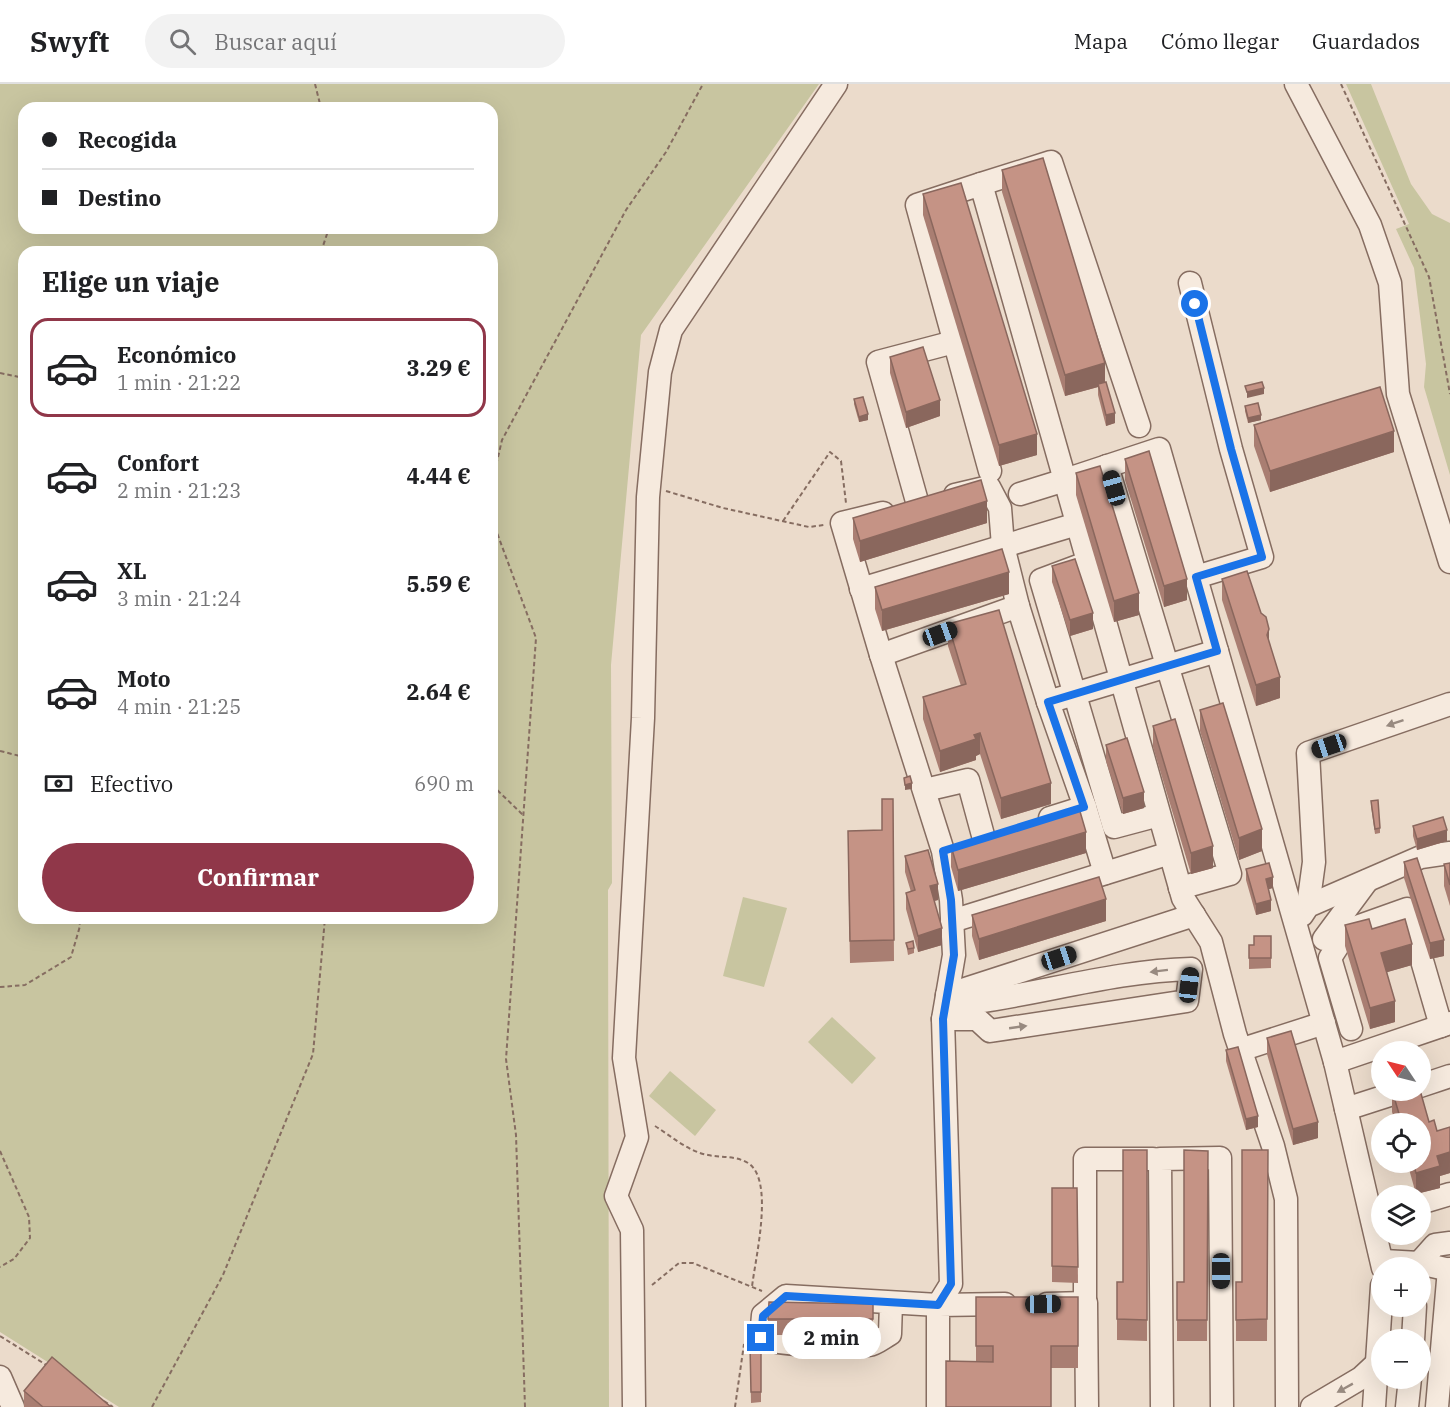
<!DOCTYPE html>
<html lang="es">
<meta charset="utf-8">
<style>
:root{--surface:#fff;--page:#f2f2f2;--text:#202124;--muted:#757577;--line:#e0e0e0;--accent:#903749}
body{margin:0;font-family:"IBM Plex Serif",serif;background:var(--page);color:var(--text);height:100vh;display:flex;flex-direction:column;font-size:22px;white-space:nowrap}
*{box-sizing:border-box;margin:0}
p{font-size:20px;color:var(--muted)}
.icon{flex:none;width:33px;height:33px;fill:none;stroke:currentColor;stroke-width:2;stroke-linecap:round;stroke-linejoin:round}
.map{position:relative;flex:1;overflow:hidden}
.details{position:absolute;left:18px;top:162px;width:480px;height:678px;display:flex;flex-direction:column;background:var(--surface);border-radius:18px;box-shadow:0 6px 24px #0002}
.details>*{flex:none}
.guide{position:absolute;left:18px;top:18px;width:480px;height:132px;border-radius:18px;box-shadow:0 6px 24px #0002;display:grid;align-content:center;height:132px;padding:0 24px;background:var(--surface)}
.needle{width:39px;rotate:305deg}
.buttons{position:absolute;left:1371px;top:957px;display:grid;gap:12px}
.buttons a{display:grid;place-items:center;width:60px;height:60px;border-radius:50%;background:var(--surface);box-shadow:0 6px 24px #0002;font-size:30px}
.end{position:absolute;width:27px;height:27px;margin:-14px;border:8px solid #1a73e8;background:#fff;box-shadow:0 0 0 3px #fff}
.from{border-radius:50%}
.bubble{position:absolute;height:42px;border-radius:21px;background:var(--surface);box-shadow:0 6px 24px #0002;font-size:20px;font-weight:700;line-height:42px;text-align:center}
.car{position:absolute;width:18px;height:36px;margin:-18px -9px;border-radius:8px;box-shadow:0 0 4px 2px #0007;background:linear-gradient(#222 24%,#8ab4d8 0 40%,#222 0 76%,#8ab4d8 0 86%,#222 0)}
.guide b{display:flex;align-items:center;gap:21px;height:57px;font-size:22px}
.guide b+b{border-top:2px solid var(--line)}
.guide i{width:15px;height:15px;background:var(--text)}
ul{padding:0;list-style:none}
li{display:flex;align-items:center;gap:18px;height:99px;margin:0 12px 9px;padding:0 12px;border:3px solid transparent;border-radius:18px}
li div{flex:1}
li b{display:block;font-size:22px}
li em{font-style:normal;font-weight:700}
li.active{border-color:var(--accent)}
li>.icon{width:54px;height:54px;stroke-width:1.5}
h2{padding:0 24px;font-size:27px;line-height:72px}
.pay{display:flex;align-items:center;gap:15px;height:66px;padding:0 24px;font-size:22px}
.pay p{margin-inline-start:auto}
.action{display:flex;gap:12px;margin-top:auto;padding:12px 24px}
.action a{flex:1;height:69px;border-radius:36px;background:var(--accent);color:#fff;font-size:24px;font-weight:700;line-height:69px;text-align:center}
header{display:flex;align-items:center;gap:36px;box-sizing:border-box;height:84px;padding:0 30px;background:var(--surface);border-bottom:2px solid var(--line)}
header strong{font-size:28px}
nav{display:flex;gap:33px;margin-inline-start:auto;font-size:21px}
.search{width:420px;height:54px;background:var(--page);display:flex;align-items:center;gap:15px;box-sizing:border-box;padding:0 21px;border-radius:33px;color:var(--muted);font-size:22px}
.map>svg:first-child{display:block}
.green{fill:#c8c5a0;fill-rule:evenodd}
.lines{fill:none;stroke-linecap:round;stroke-linejoin:round}
.minor-casing{stroke:#866d61;stroke-width:25}
.path{stroke:#866d61;stroke-width:2;stroke-dasharray:4.5 3;stroke-linecap:butt}
.minor{stroke:#f6eade;stroke-width:22}
.wall{fill:#a97e72}
.shaded-wall{fill:#8a675d}
.building{fill:#c59385;stroke:#8a675d;stroke-width:1.5}
.oneway{fill:#988a80}
.route{stroke:#1a73e8;stroke-width:8}
</style>
<header>
<strong>Swyft</strong>
<div class="search"><svg class="icon" aria-label="search" viewBox="0 0 24 24"><circle cx="10" cy="10" r="6"/><path d="M15 15l6 6"/></svg>Buscar aquí</div>
<nav><a>Mapa</a><a>Cómo llegar</a><a>Guardados</a></nav>
</header>
<div class="map">
<svg width="1450" height="1323" viewBox="0 0 1450 1323">
<rect width="100%" height="100%" fill="#ebdbcb"/>
<g class="green">
<path d="M0,0H819L641,251L611,581L612,799L608,806L609,1323H119L0,1248ZM24,24H492V144H24ZM24,168H492V834H24Z"/>
<path d="M1346,0H1371L1411,100L1432,130L1450,139V391L1424,303L1426,280L1414,184L1396,145L1409,140Z"/>
<path d="M743,813L787,824L764,903L723,892Z"/>
<path d="M832,933L876,974L852,1000L808,958Z"/>
<path d="M670,987L716,1026L695,1052L649,1012Z"/>
</g>
<g class="lines">
<defs>
<g id="minor">
<path d="M1296,0L1370,141L1390,199L1398,310L1450,478"/>
<path d="M981,100L1051,78L1139,342"/>
<path d="M1190,199L1231,365L1262,473L1196,493"/>
<path d="M1107,382L1230,790L1180,804"/>
<path d="M990,387L917,121L981,100L1065,396L1020,410"/>
<path d="M955,411L989,403L1000,424L1003,462L1018,522"/>
<path d="M918,421L878,278L954,258"/>
<path d="M1081,481L1041,496L1114,743L1159,731"/>
<path d="M861,505L1077,440"/>
<path d="M881,571L842,439L883,429"/>
<path d="M1048,618L1085,723L1050,734"/>
<path d="M925,706L968,696L984,755"/>
<path d="M1085,723L1105,789"/>
<path d="M1308,822L1314,778L1308,669L1450,620"/>
<path d="M1302,831L1308,822L1421,773L1450,769"/>
<path d="M952,837L1170,769"/>
<path d="M1324,855L1367,797"/>
<path d="M947,911L1194,831"/>
<path d="M943,935H977L990,947L1187,917L1191,885C1109,887 1028,914 946,922"/>
<path d="M1351,945L1330,874L1348,846L1407,825L1441,942"/>
<path d="M1240,966L1324,939"/>
<path d="M1335,978L1383,1184"/>
<path d="M1420,1002L1450,992"/>
<path d="M1346,1025L1405,1006"/>
<path d="M1420,1119L1450,1110"/>
<path d="M1384,1177L1419,1179L1450,1186"/>
<path d="M1418,1184L1419,1179L1435,1161L1450,1159"/>
<path d="M891,1219L890,1250C884,1253 876,1260 869,1261C848,1264 779,1261 761,1254L763,1231L786,1212L938,1221L951,1200L943,935L954,871L951,816L943,767L881,571L1018,522L1048,618L1217,567"/>
<path d="M1047,1220L1086,1219L1087,1323"/>
<path d="M1085,1220V1075H1153"/>
<path d="M1413,1256L1415,1222"/>
<path d="M0,1293L13,1323"/>
<path d="M634,1323L632,1146L616,1112L637,1053L624,974L643,634L648,413L660,288L671,246L836,0"/>
<path d="M938,1323V1221L1005,1220"/>
<path d="M1162,1323L1160,1075L1220,1074L1222,1323"/>
<path d="M1287,1323L1286,1115L1273,1062L1235,950L1211,858L1183,814L1065,396L1159,365L1335,978L1450,939"/>
<path d="M1312,1323L1361,1294L1375,1281"/>
<path d="M1374,1323L1382,1202"/>
<path d="M1407,1323L1410,1294"/>
<path d="M1437,1323L1449,1185"/>
</g>
</defs>
<use href="#minor" class="minor-casing"/>
<g class="path">
<path d="M315,0L321,24"/>
<path d="M1341,0L1429,193L1450,310"/>
<path d="M321,168L329,144"/>
<path d="M0,289L24,294"/>
<path d="M492,367L500,365"/>
<path d="M666,407L723,424L809,443L824,441"/>
<path d="M783,437L830,368L841,377L846,419"/>
<path d="M0,667L24,673"/>
<path d="M492,701L524,732"/>
<path d="M0,903L25,901L71,873L80,842L79,834"/>
<path d="M655,1042C671,1052 689,1068 708,1071C722,1074 734,1071 748,1079C775,1096 755,1175 752,1203"/>
<path d="M0,1067L29,1133L30,1154L14,1175L0,1183"/>
<path d="M652,1201L679,1179H693L762,1207"/>
<path d="M0,1252L48,1282"/>
<path d="M104,1317L113,1323"/>
<path d="M152,1323L223,1191L313,970L325,834"/>
<path d="M525,1323L516,1051L506,975L536,554L493,438L494,390L502,356L626,126L666,68L703,0"/>
<path d="M735,1323L744,1260"/>
</g>
<use href="#minor" class="minor"/>
</g>
<g class="wall">
<path d="M1002,86L1105,298L1115,339L1106,342L1098,311V303L1065,312L1002,108Z"/>
<path d="M923,110L1037,371L999,382L923,131Z"/>
<path d="M890,273L940,332L906,344L890,289Z"/>
<path d="M854,315L868,336L859,338L854,320Z"/>
<path d="M1245,322L1261,336L1248,339L1245,327Z"/>
<path d="M1254,341L1394,368L1270,408L1254,362Z"/>
<path d="M1125,375L1187,516L1164,523L1125,396Z"/>
<path d="M1076,389L1139,531L1114,538L1076,411Z"/>
<path d="M853,434L987,439L860,478L853,455Z"/>
<path d="M1052,482L1093,545L1070,552L1052,498Z"/>
<path d="M1222,495L1269,559L1280,614L1256,622L1222,516Z"/>
<path d="M875,503L1009,510L882,547L875,525Z"/>
<path d="M948,540L1051,720L1001,735L980,670L976,672V676L940,688L923,635V613L961,602L948,562Z"/>
<path d="M1200,626L1262,767L1239,776L1200,647Z"/>
<path d="M1153,642L1213,784L1191,790L1153,663Z"/>
<path d="M1106,661L1144,724L1123,730L1106,677Z"/>
<path d="M893,715L894,877L850,879L848,768L882,746Z"/>
<path d="M1371,717L1380,744V749L1375,750L1371,722Z"/>
<path d="M1413,742L1447,757L1417,766L1413,752Z"/>
<path d="M951,762L1086,769L958,807L951,783Z"/>
<path d="M905,772L938,816L934,817L942,861L918,868L906,825V809L911,808L905,788Z"/>
<path d="M1404,778L1444,872L1430,875L1404,794Z"/>
<path d="M1450,779V822L1444,802V780Z"/>
<path d="M1246,785L1273,804L1268,805L1271,827L1256,831L1246,796Z"/>
<path d="M972,831L1106,837L979,876L972,852Z"/>
<path d="M1345,841L1372,845L1412,881L1387,888L1395,938L1370,945L1345,862Z"/>
<path d="M906,859L914,864V869L908,871Z"/>
<path d="M1249,861L1271,874V884L1249,885Z"/>
<path d="M1267,954L1318,1054L1293,1061L1267,970Z"/>
<path d="M1226,966L1258,1043L1246,1046L1226,977Z"/>
<path d="M1392,1006L1411,1007L1429,1038L1437,1047L1450,1043V1089L1440,1092V1104L1416,1110L1407,1078H1420V1040H1396L1392,1028Z"/>
<path d="M1147,1066V1257L1117,1256V1198H1123Z"/>
<path d="M1268,1066L1267,1257H1236V1198H1242Z"/>
<path d="M1208,1067L1207,1257H1177V1198H1184Z"/>
<path d="M1052,1104H1077L1078,1199L1052,1198Z"/>
<path d="M976,1213H1078V1284H1051L976,1277Z"/>
<path d="M873,1220V1251H768V1235Z"/>
<path d="M750,1262H761V1318L751,1319Z"/>
<path d="M24,1307L111,1323H24Z"/>
</g>
<g class="shaded-wall">
<path d="M1105,279V300H1098V303L1065,312V291Z"/>
<path d="M1264,304V310L1247,314V308Z"/>
<path d="M940,316V332L906,344V328Z"/>
<path d="M1115,329V339L1106,342V331Z"/>
<path d="M868,330V336L859,338V333Z"/>
<path d="M1261,331V336L1248,339V334Z"/>
<path d="M1394,347V368L1270,408V387Z"/>
<path d="M1037,350V371L999,382V361Z"/>
<path d="M987,417V439L860,478V457Z"/>
<path d="M1009,488V510L882,547V526Z"/>
<path d="M1187,495V516L1164,523V502Z"/>
<path d="M1139,509V531L1114,538V517Z"/>
<path d="M1093,529V545L1070,552V536Z"/>
<path d="M1269,545V566L1267,551Z"/>
<path d="M1280,593V614L1256,622V601Z"/>
<path d="M980,649V670L976,672V676L940,688V667L974,651Z"/>
<path d="M912,699V705L905,706V701Z"/>
<path d="M1051,699V720L1001,735V714Z"/>
<path d="M1144,708V724L1123,730V714Z"/>
<path d="M1262,745V767L1239,776V754Z"/>
<path d="M1447,746V757L1417,766V755Z"/>
<path d="M1086,748V769L958,807V786Z"/>
<path d="M1213,762V784L1191,790V769Z"/>
<path d="M1273,793V804L1266,806V795Z"/>
<path d="M938,800V816L930,818V802Z"/>
<path d="M1106,815V837L979,876V855Z"/>
<path d="M1271,816V827L1256,831V820Z"/>
<path d="M942,844V861L918,868V852Z"/>
<path d="M1444,856V872L1430,875V859Z"/>
<path d="M1412,860V881L1381,890V869Z"/>
<path d="M1395,917V938L1370,945V924Z"/>
<path d="M1258,1032V1043L1246,1046V1035Z"/>
<path d="M1318,1038V1054L1293,1061V1045Z"/>
<path d="M1450,1068V1089L1440,1092V1104L1416,1110V1089L1437,1072Z"/>
</g>
<g class="building">
<path d="M1043,74L1105,279L1065,291L1002,86Z"/>
<path d="M961,99L1037,350L999,361L923,110Z"/>
<path d="M923,263L940,316L906,328L890,273Z"/>
<path d="M1106,298L1115,329L1106,331L1098,300Z"/>
<path d="M1262,298L1264,304L1247,308L1245,302Z"/>
<path d="M1380,303L1394,347L1270,387L1254,341Z"/>
<path d="M863,313L868,330L859,333L854,315Z"/>
<path d="M1258,319L1261,331L1248,334L1245,322Z"/>
<path d="M1149,367L1187,495L1164,502L1125,375Z"/>
<path d="M1100,382L1139,509L1114,517L1076,389Z"/>
<path d="M981,396L987,417L860,457L853,434Z"/>
<path d="M1002,465L1009,488L882,526L875,503Z"/>
<path d="M1075,475L1093,529L1070,536L1052,482Z"/>
<path d="M1247,487L1261,529L1266,533L1269,545L1267,551L1280,593L1256,601L1222,495Z"/>
<path d="M999,526L1051,699L1001,714L980,649L974,651L976,655L940,667L923,613L966,600L948,540Z"/>
<path d="M1223,619L1262,745L1239,754L1200,626Z"/>
<path d="M1175,635L1213,762L1191,769L1153,642Z"/>
<path d="M1127,654L1144,708L1123,714L1106,661Z"/>
<path d="M910,692L912,699L905,701L904,694Z"/>
<path d="M882,715H893L894,856L850,857L848,747L882,746Z"/>
<path d="M1378,716L1380,744L1375,745L1371,717Z"/>
<path d="M1079,724L1086,748L958,786L951,762Z"/>
<path d="M1443,733L1447,746L1417,755L1413,742Z"/>
<path d="M928,766L938,800L930,802L942,844L918,852L906,809L915,806L905,772Z"/>
<path d="M1417,774L1444,856L1430,859L1404,778Z"/>
<path d="M1269,779L1273,793L1266,795L1271,816L1256,820L1246,785Z"/>
<path d="M1450,779V801L1444,780Z"/>
<path d="M1099,793L1106,815L979,855L972,831Z"/>
<path d="M1369,835L1372,845L1405,835L1412,860L1381,869L1395,917L1370,924L1345,841Z"/>
<path d="M1254,852H1271V874H1249V861H1254Z"/>
<path d="M913,857L914,864L908,865L906,859Z"/>
<path d="M1291,947L1318,1038L1293,1045L1267,954Z"/>
<path d="M1238,963L1258,1032L1246,1035L1226,966Z"/>
<path d="M1392,1006H1411V1007L1420,1006L1429,1038L1434,1036L1437,1047L1450,1043V1068L1437,1072L1440,1082L1416,1089L1413,1078H1420V1040H1402Z"/>
<path d="M1123,1066H1147V1236L1117,1235V1198H1123Z"/>
<path d="M1184,1066L1208,1067L1207,1236H1177V1198H1184Z"/>
<path d="M1242,1066H1268L1267,1235L1236,1236V1198H1242Z"/>
<path d="M1052,1104H1077L1078,1183L1052,1182Z"/>
<path d="M976,1213H1078V1262H1051V1323H946V1277L993,1278V1262H976Z"/>
<path d="M769,1218L873,1220V1235H768Z"/>
<path d="M750,1262H761V1308H751Z"/>
<path d="M52,1273L111,1323H43L24,1307Z"/>
</g>
<defs><path id="oneway-solid" d="M-6-.8H1V-3.2L6.5 0L1 3.2V.8H-6Z" transform="scale(1.5)"/></defs>
<g class="oneway">
<use href="#oneway-solid" transform="translate(1395 639) rotate(161)"/>
<use href="#oneway-solid" transform="translate(1159 887) rotate(173)"/>
<use href="#oneway-solid" transform="translate(1018 943) rotate(-8)"/>
<use href="#oneway-solid" transform="translate(1345 1304) rotate(151)"/>
</g>
<g class="lines">
<path class="route" d="M761,1254L763,1232L786,1212L938,1221L951,1200L943,935L954,871L951,816L943,767L1084,723L1048,618L1217,567L1196,493L1262,473L1231,365L1195,220"/>
</g>
</svg>
<div class="buttons">
<a><svg class="needle" viewBox="-14 -14 28 28"><path d="M0-13l5 13h-10z" fill="#e53935"/><path d="M0 13l5-13h-10z" fill="#757577"/></svg></a>
<a><svg class="icon" aria-label="locate" viewBox="0 0 24 24"><circle cx="12" cy="12" r="6"/><path d="M12 2v4M12 18v4M2 12h4M18 12h4"/></svg></a>
<a><svg class="icon" aria-label="layers" viewBox="0 0 24 24"><path d="M12 4l9 5-9 5-9-5zM3 14l9 5 9-5"/></svg></a>
<a>+</a>
<a>−</a>
</div>
<i class="end from" style="left:1195px;top:220px"></i>
<i class="end" style="left:761px;top:1254px"></i>
<div class="bubble" style="left:782px;top:1233px;width:99px">2 min</div>
<i class="car" style="left:1114px;top:404px;rotate:344deg"></i>
<i class="car" style="left:940px;top:550px;rotate:70deg"></i>
<i class="car" style="left:1329px;top:662px;rotate:251deg"></i>
<i class="car" style="left:1059px;top:874px;rotate:72deg"></i>
<i class="car" style="left:1189px;top:901px;rotate:7deg"></i>
<i class="car" style="left:1221px;top:1187px;rotate:180deg"></i>
<i class="car" style="left:1043px;top:1220px;rotate:89deg"></i>
<div class="guide">
<b><i class="from"></i>Recogida</b>
<b><i></i>Destino</b>
</div>
<section class="details">
<h2>Elige un viaje</h2>
<ul>
<li class="active"><svg class="icon" aria-label="car" viewBox="0 0 24 24"><path d="M5 17H2v-5l4-1 3-4h7l3 4 3 1v5h-3M9 17h6M6 11h13"/><circle cx="7" cy="17" r="2"/><circle cx="17" cy="17" r="2"/></svg><div><b>Económico</b><p>1 min · 21:22</p></div><em>3.29 €</em></li>
<li><svg class="icon" aria-label="car" viewBox="0 0 24 24"><path d="M5 17H2v-5l4-1 3-4h7l3 4 3 1v5h-3M9 17h6M6 11h13"/><circle cx="7" cy="17" r="2"/><circle cx="17" cy="17" r="2"/></svg><div><b>Confort</b><p>2 min · 21:23</p></div><em>4.44 €</em></li>
<li><svg class="icon" aria-label="car" viewBox="0 0 24 24"><path d="M5 17H2v-5l4-1 3-4h7l3 4 3 1v5h-3M9 17h6M6 11h13"/><circle cx="7" cy="17" r="2"/><circle cx="17" cy="17" r="2"/></svg><div><b>XL</b><p>3 min · 21:24</p></div><em>5.59 €</em></li>
<li><svg class="icon" aria-label="car" viewBox="0 0 24 24"><path d="M5 17H2v-5l4-1 3-4h7l3 4 3 1v5h-3M9 17h6M6 11h13"/><circle cx="7" cy="17" r="2"/><circle cx="17" cy="17" r="2"/></svg><div><b>Moto</b><p>4 min · 21:25</p></div><em>2.64 €</em></li>
</ul>
<div class="pay"><svg class="icon" aria-label="cash" viewBox="0 0 24 24"><path d="M3 7h18v10H3z"/><circle cx="12" cy="12" r="2"/></svg>Efectivo<p>690 m</p></div>
<div class="action"><a>Confirmar</a></div>
</section>
</div>
